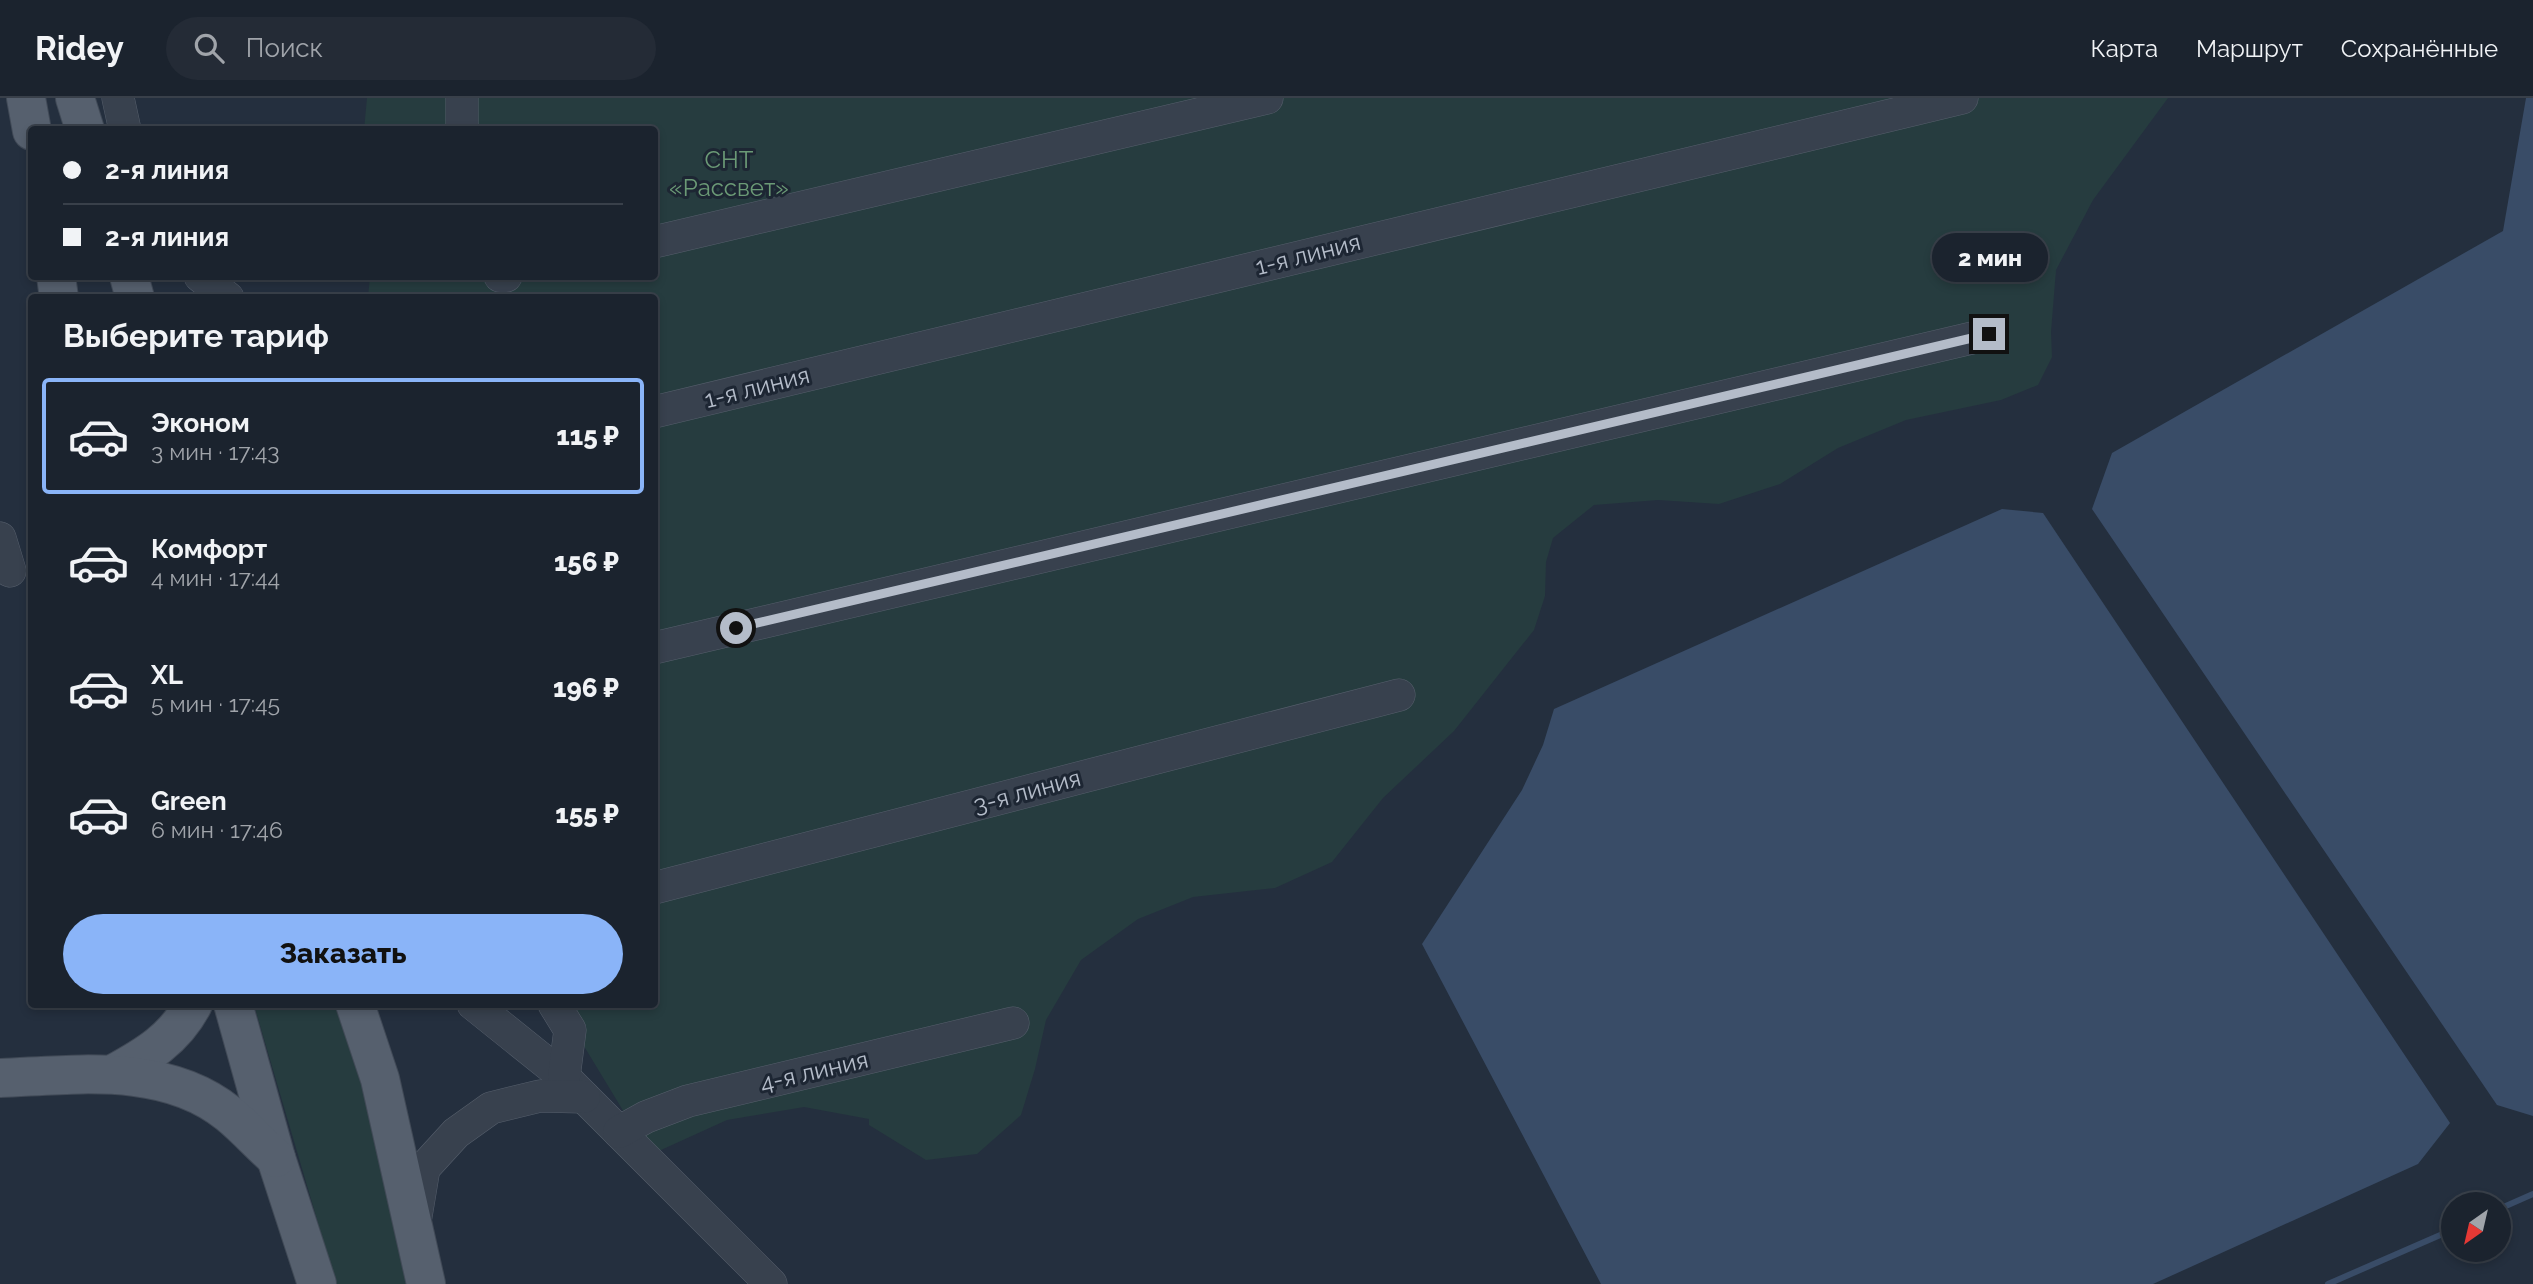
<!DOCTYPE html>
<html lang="ru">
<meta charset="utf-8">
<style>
:root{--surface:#1b232e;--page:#242b36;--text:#f1f3f6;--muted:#a0a4aa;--line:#39404a;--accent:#8ab4f8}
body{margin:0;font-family:Raleway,sans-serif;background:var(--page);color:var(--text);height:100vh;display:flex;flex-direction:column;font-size:26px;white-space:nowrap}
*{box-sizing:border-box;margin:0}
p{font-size:23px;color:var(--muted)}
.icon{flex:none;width:38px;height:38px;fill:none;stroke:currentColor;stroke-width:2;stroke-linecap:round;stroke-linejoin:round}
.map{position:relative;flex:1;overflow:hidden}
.sheet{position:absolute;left:28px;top:196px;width:630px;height:714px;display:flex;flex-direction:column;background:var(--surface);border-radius:7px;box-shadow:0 4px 10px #0003,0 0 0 2px var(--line)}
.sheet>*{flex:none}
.banner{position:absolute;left:28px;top:28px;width:630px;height:154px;border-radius:7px;box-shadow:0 4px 10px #0003,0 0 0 2px var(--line);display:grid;align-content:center;height:154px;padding:0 35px;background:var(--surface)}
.needle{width:46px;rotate:214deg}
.tools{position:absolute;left:2441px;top:1094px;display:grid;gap:14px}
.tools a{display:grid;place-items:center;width:70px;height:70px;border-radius:50%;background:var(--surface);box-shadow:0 4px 10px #0003,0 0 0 2px var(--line);font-size:35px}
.end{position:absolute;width:32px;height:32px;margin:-16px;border:9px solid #b4bcc9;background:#111;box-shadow:0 0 0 4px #111}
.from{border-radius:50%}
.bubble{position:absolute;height:49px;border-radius:24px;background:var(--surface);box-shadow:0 4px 10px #0003,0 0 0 2px var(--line);font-size:23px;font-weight:800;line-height:49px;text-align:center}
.banner b{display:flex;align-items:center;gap:24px;height:66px;font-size:26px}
.banner b+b{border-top:2px solid var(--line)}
.banner i{width:18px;height:18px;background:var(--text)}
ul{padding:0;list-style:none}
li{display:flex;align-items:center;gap:21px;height:116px;margin:0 14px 10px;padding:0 21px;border:4px solid transparent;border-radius:7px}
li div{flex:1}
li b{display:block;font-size:26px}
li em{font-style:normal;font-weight:800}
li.selected{border-color:var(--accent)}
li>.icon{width:63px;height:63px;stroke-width:1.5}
h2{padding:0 35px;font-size:32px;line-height:84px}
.primary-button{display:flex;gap:14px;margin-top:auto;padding:14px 35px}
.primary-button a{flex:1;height:80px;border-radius:42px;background:var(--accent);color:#111;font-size:28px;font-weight:800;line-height:80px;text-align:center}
header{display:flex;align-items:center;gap:42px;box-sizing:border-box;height:98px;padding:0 35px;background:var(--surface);border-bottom:2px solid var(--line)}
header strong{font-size:33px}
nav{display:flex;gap:38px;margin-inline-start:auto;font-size:24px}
.search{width:490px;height:63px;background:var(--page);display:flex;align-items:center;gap:18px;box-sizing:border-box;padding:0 24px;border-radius:38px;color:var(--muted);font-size:26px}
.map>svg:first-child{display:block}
.green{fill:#263c3f}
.water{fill:#394c67}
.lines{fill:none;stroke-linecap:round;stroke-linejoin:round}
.stream{stroke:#394c67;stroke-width:6}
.minor-casing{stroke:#565f6c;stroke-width:33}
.major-casing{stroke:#414a57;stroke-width:40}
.minor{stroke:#38414e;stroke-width:32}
.major{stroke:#56606e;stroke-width:38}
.route{stroke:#b4bcc9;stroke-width:9}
.labels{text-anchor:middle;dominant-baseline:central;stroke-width:6;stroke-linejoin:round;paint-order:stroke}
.park-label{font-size:24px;fill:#6b9a76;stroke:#1d2633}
.street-label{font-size:24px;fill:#b4bcc9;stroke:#1d2633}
</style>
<header>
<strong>Ridey</strong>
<div class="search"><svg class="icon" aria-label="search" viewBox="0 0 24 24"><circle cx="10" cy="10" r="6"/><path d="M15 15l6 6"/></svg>Поиск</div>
<nav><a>Карта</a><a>Маршрут</a><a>Сохранённые</a></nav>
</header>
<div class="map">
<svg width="2533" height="1186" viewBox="0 0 2533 1186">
<rect width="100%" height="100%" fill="#242f3e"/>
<g class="green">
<path d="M367,0H2168L2093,102L2056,172L2051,234L2052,259L2038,287L2001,302L1906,322L1838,350L1780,386L1719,406L1658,402L1594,407L1553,440L1546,464L1545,498L1534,532L1454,633L1383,700L1332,764L1275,790L1193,799L1138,821L1081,862L1046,922L1035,971L1021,1017L977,1056L926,1062L869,1027V1021L804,1009L727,1022L650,1057L559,907L654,906V200L368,199L370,179L654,178V32H364Z"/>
<path d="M254,907H340L416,1186H336Z"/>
</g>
<g class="water">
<path d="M2526,0H2533V1018L2497,1007L2092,411L2112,355L2503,133Z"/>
<path d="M2002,411L2043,415L2450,1025L2418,1066L2153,1186H1601L1422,846L1522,692L1543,647L1554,611Z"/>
</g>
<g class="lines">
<g class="stream">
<path d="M2499,1111L2533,1096"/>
<path d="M2328,1186L2454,1131"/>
</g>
<defs>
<g id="minor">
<path d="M118,0L125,32"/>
<path d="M462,32V0"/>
<path d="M654,144L1267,0"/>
<path d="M200,178L228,200"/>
<path d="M500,178H506"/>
<path d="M654,314L1962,0"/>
<path d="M0,440L10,473"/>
<path d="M654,550L1989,236"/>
<path d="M654,790L1399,597"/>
<path d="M473,906L564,979L771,1186"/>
<path d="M554,906L570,932L564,979"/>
<path d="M619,1034L646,1019L688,1003L1013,925"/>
<path d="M415,1124L424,1070L456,1035L491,1010L540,998L584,999"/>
</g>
<g id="major">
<path d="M26,0L32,33"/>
<path d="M75,0L85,32"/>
<path d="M56,178L59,200"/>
<path d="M129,178L135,200"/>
<path d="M233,906L276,1060L317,1186"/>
<path d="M355,906L380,981L426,1186"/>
<path d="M113,976C146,958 175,941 193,906"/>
<path d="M0,980C76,977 165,964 229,1016C245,1029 260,1046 276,1060"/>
</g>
</defs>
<use href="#minor" class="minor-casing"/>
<use href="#major" class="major-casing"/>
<use href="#minor" class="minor"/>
<use href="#major" class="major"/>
</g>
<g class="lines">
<path class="route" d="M736,530L1989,236"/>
</g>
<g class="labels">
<g class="park-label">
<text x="729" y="61">СНТ<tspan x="729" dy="28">«Рассвет»</tspan></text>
</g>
<g class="street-label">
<text transform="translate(1308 156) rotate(-14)">1-я линия</text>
<text transform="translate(757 289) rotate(-14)">1-я линия</text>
<text transform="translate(1027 693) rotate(-15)">3-я линия</text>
<text transform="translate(814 973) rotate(-13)">4-я линия</text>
</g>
</g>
</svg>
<div class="tools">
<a><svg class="needle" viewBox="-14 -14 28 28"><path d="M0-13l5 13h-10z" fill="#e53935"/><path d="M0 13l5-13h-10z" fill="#a0a4aa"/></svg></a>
</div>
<i class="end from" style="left:736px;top:530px"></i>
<i class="end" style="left:1989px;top:236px"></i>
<div class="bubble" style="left:1932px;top:135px;width:116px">2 мин</div>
<div class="banner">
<b><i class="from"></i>2-я линия</b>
<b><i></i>2-я линия</b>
</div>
<section class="sheet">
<h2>Выберите тариф</h2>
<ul>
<li class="selected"><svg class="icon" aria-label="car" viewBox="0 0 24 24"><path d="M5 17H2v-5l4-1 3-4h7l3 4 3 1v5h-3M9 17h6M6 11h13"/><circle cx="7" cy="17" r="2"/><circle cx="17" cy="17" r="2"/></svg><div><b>Эконом</b><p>3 мин · 17:43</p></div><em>115 ₽</em></li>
<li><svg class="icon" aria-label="car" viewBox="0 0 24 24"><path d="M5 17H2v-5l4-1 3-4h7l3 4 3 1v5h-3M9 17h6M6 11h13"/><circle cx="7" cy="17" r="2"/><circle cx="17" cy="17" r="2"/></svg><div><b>Комфорт</b><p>4 мин · 17:44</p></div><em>156 ₽</em></li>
<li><svg class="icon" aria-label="car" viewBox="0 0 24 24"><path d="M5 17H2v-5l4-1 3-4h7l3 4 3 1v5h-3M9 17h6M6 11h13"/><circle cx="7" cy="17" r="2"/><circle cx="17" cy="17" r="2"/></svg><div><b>XL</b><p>5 мин · 17:45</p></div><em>196 ₽</em></li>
<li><svg class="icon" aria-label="car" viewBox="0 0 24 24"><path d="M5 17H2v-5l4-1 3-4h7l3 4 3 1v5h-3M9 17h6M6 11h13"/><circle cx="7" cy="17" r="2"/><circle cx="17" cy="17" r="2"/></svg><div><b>Green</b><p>6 мин · 17:46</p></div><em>155 ₽</em></li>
</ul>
<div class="primary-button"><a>Заказать</a></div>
</section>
</div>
